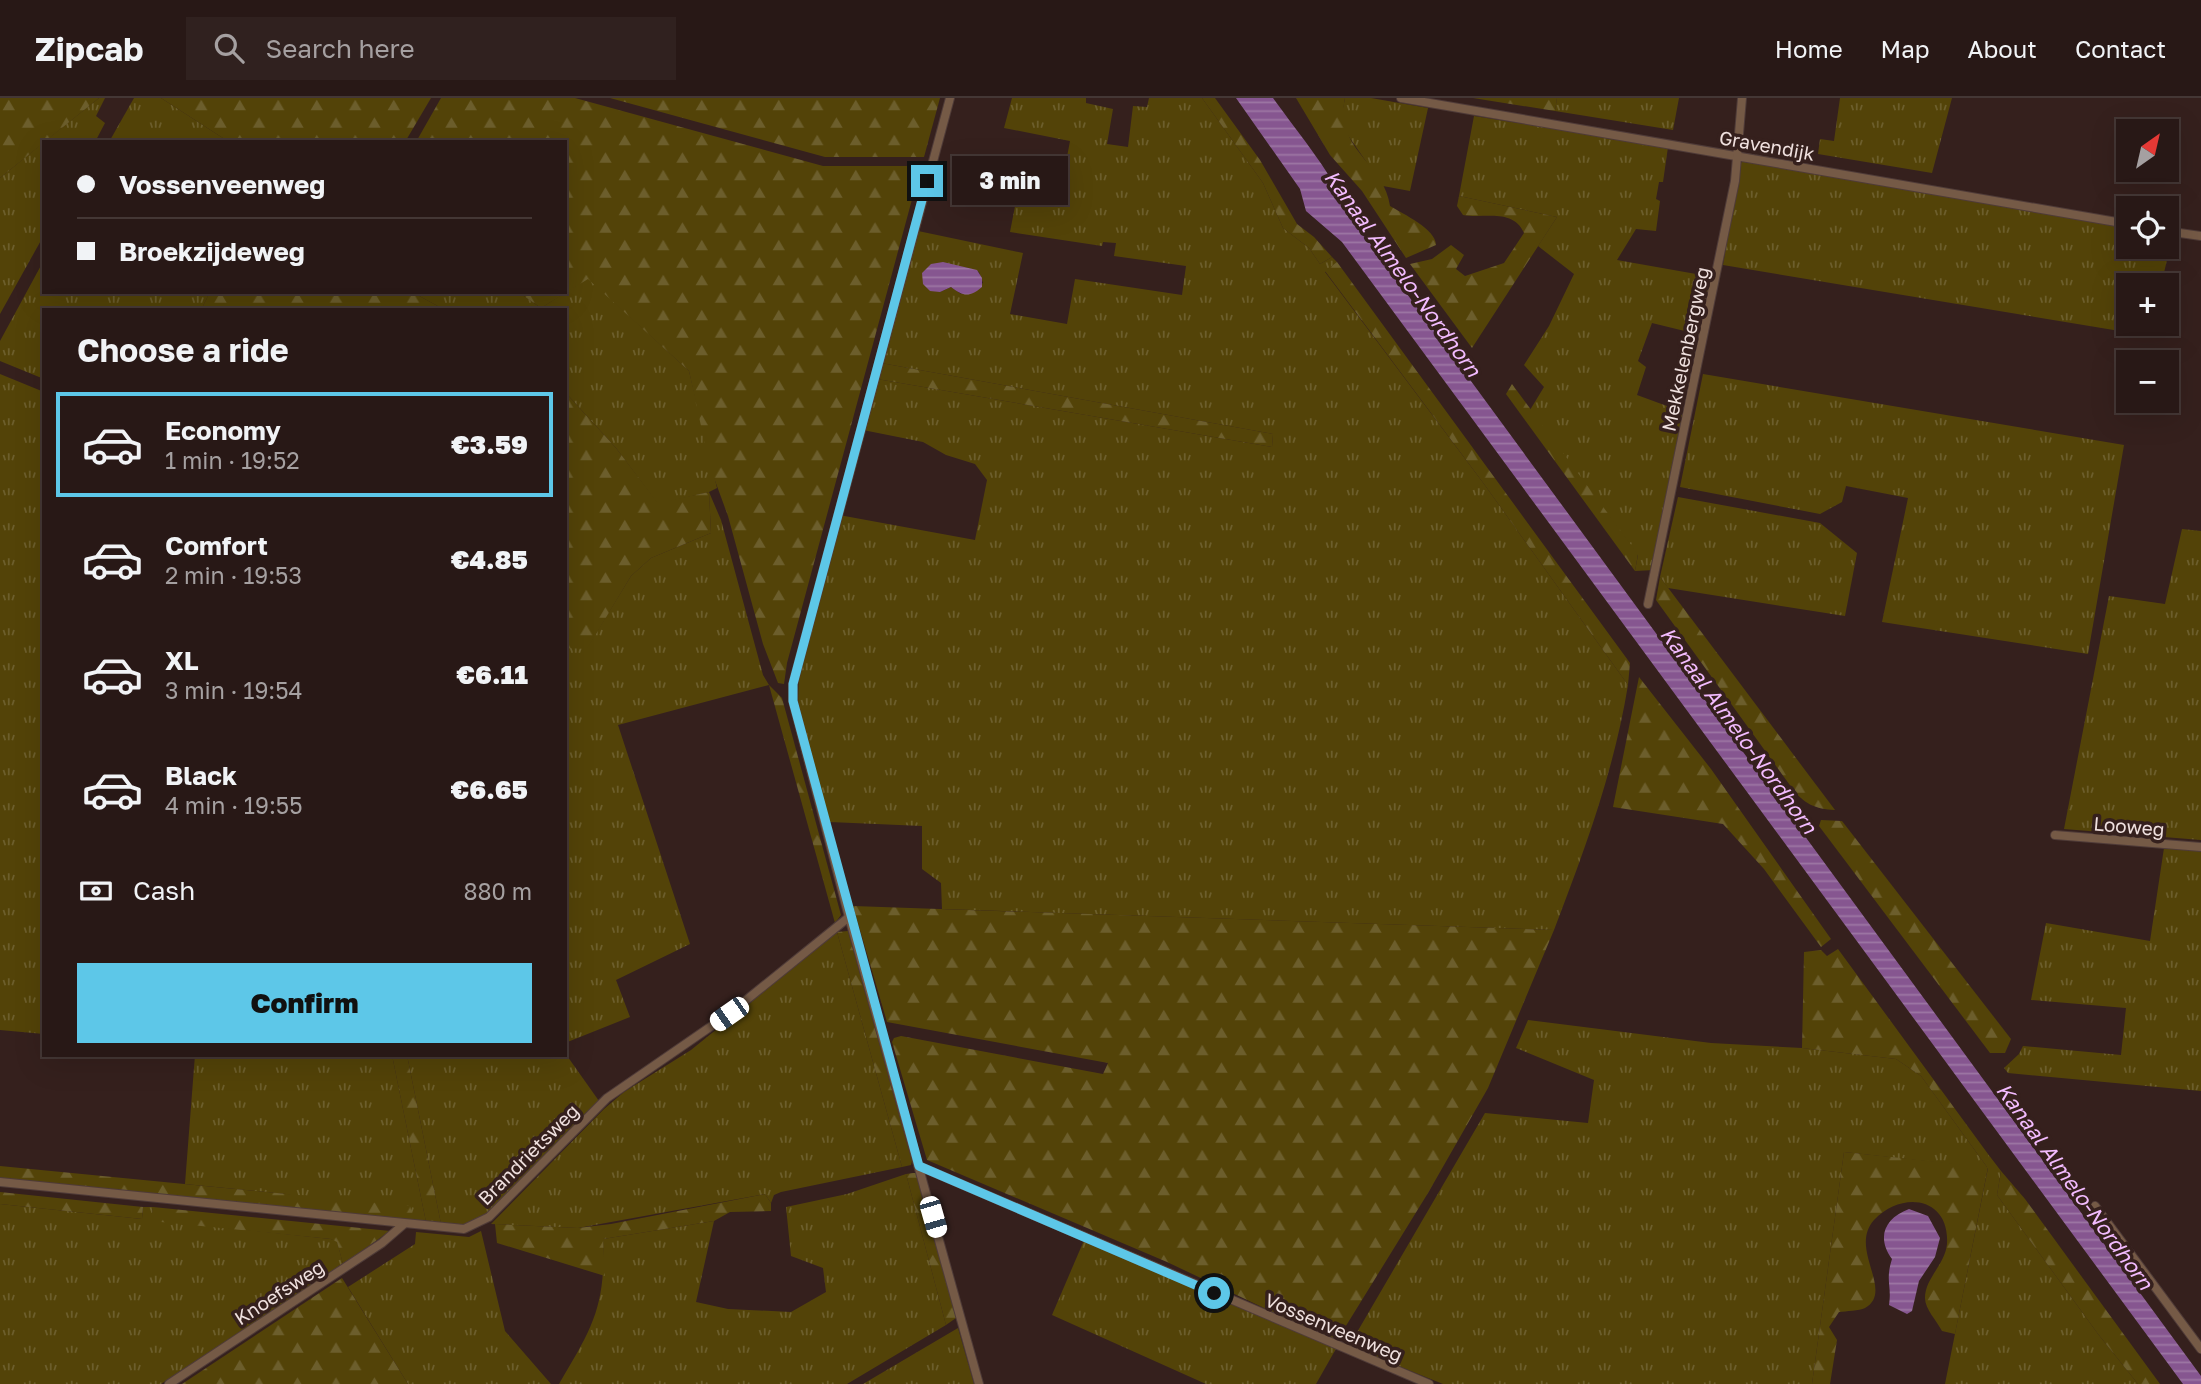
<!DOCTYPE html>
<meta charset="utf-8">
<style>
:root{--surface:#281816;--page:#30211f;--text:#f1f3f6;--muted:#a5a0a1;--line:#443735;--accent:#5dc7e8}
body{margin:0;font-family:"Golos Text",sans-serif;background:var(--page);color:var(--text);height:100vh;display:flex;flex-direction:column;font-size:26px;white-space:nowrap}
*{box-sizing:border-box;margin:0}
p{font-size:23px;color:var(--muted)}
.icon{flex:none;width:38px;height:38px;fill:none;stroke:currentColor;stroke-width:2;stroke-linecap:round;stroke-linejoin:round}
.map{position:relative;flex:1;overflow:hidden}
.details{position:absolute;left:42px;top:210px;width:525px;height:749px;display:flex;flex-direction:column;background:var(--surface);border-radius:0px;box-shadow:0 7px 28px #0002,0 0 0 2px var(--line)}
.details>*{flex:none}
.top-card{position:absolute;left:42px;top:42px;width:525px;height:154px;border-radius:0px;box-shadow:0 7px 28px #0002,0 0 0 2px var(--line);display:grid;align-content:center;height:154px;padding:0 35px;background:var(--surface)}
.needle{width:46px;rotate:34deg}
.buttons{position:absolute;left:2116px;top:21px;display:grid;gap:14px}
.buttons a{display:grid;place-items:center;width:63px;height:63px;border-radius:0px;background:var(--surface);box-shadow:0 7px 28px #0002,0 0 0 2px var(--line);font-size:35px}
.end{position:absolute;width:32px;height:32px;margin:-16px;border:9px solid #5dc7e8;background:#111;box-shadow:0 0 0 4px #111}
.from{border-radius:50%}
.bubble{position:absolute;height:49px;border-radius:0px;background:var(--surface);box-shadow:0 7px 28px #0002,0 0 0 2px var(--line);font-size:23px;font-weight:800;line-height:49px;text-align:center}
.car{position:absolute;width:21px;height:42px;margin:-21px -10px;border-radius:9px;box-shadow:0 0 5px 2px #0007;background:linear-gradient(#fff 24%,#345 0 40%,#fff 0 76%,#345 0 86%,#fff 0)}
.top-card b{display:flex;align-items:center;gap:24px;height:66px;font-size:26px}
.top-card b+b{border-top:2px solid var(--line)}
.top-card i{width:18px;height:18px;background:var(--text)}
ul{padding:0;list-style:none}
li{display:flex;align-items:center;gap:21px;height:105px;margin:0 14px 10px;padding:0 21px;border:4px solid transparent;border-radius:0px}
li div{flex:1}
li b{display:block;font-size:26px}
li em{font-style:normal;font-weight:800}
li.selected{border-color:var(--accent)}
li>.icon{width:63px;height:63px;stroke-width:1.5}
h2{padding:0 35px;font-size:32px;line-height:84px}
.pay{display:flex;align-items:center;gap:18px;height:77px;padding:0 35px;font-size:26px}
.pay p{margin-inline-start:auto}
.button{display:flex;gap:14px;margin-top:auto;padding:14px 35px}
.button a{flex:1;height:80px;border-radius:0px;background:var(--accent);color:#111;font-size:28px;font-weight:800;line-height:80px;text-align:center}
header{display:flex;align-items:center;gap:42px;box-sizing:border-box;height:98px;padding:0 35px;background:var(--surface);border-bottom:2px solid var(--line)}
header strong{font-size:33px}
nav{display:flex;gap:38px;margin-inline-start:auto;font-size:24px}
.search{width:490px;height:63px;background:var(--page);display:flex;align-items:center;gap:18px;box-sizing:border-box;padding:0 24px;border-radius:0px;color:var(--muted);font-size:26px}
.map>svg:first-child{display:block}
.grass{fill:url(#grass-tufts);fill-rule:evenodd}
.forest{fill:url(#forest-firs)}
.water{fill:url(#water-rules)}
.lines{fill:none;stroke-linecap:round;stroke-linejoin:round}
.street-casing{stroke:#4f3b38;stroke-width:10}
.street{stroke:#755a46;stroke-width:8}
.route{stroke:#5dc7e8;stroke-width:9}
.labels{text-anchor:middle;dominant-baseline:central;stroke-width:7;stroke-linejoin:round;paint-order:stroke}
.street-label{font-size:19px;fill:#f0e1df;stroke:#35201d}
.water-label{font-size:21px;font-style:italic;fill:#f2bbfe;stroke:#35201d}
</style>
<header>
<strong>Zipcab</strong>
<div class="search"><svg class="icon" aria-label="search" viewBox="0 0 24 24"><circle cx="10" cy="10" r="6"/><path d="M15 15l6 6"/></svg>Search here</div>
<nav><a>Home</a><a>Map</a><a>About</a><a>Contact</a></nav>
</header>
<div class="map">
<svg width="2201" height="1286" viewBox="0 0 2201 1286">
<defs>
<pattern id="grass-tufts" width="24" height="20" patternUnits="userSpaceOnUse" patternTransform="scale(1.75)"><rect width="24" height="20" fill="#534308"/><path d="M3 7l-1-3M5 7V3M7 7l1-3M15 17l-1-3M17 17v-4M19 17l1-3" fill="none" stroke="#6c5e2c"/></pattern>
<pattern id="forest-firs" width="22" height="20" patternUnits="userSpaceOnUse" patternTransform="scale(1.75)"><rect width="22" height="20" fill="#534308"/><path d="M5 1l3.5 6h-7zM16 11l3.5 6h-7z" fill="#6c5e2c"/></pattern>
<pattern id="water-rules" width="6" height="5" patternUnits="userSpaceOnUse" patternTransform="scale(1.75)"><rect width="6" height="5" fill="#865690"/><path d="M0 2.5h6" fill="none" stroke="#9d76a4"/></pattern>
</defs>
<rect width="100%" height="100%" fill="#35201d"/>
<g class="grass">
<path d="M99,0H105L96,18L105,25L95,44H44Z"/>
<path d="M134,0H161L229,44H109Z"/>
<path d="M1012,0H1086V5L1113,11L1107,46L1128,49L1133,8L1147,9L1149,0H1202L1263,85L1283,130L1309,150L1320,166L1332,159L1337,164L1325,174L1484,386L1628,587C1614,673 1585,751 1554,832L942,811L941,785L922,771V728L830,724L798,610L799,566L839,417L975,442L987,382L975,366L946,357L923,344L863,332L877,281L1272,349L1273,336L881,265L918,133L1023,155L1010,216L1067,226L1075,181L1182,197L1186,168L1114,158L1116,145L1103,144L1102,148L1010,134L1017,98L1039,101L1044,72L1064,75L1070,43L1004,30ZM931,166L969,170L979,174L983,185L961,196L951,189L940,194Z"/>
<path d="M1345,0H1371L1428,10L1410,93L1383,88L1345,33L1341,21Z"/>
<path d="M1557,0H1679L1673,32L1555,13Z"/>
<path d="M1840,0H1952L1932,75L1818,56L1820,41L1834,43Z"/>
<path d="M1474,18L1668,49L1663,84H1659L1656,101L1660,103L1656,133L1636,131L1617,162L1713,179L1701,237L1652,225L1638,263L1646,269L1637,297L1686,315L1654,472L1635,473L1638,457L1530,312L1544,289L1524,267L1549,228L1574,176L1538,148L1557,119L1459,98Z"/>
<path d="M44,44V137L0,216V80Z"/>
<path d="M1745,61L2128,125V149H2166L2167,131L2174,133L2161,187H2128V226H2153L2150,238L1723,167L1740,66Z"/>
<path d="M44,162V194H210L201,212H44V281L0,263V243Z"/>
<path d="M588,180L689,273L717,390L709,394L721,422L763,577L769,587L618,627L690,846L616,882L630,919L565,945V550H587L631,478L651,460L711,435L709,394L658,406L616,350L565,294V212H445L412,194H518L541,210Z"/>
<path d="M0,276L44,294V936L0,932Z"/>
<path d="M1703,276L2124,347L2088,556L1882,524L1908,400L1846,388L1842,404L1820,416L1680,389Z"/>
<path d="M1678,399L1820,425L1857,455L1845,518L1668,490L1660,479Z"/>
<path d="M2182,431L2201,433V742L2064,731L2109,498L2165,506Z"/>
<path d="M2164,750L2201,753V993L2008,975L2004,970L2019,956L2023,948L2121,957L2126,910L2031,902L2046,825L2150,843Z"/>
<path d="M837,834L902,1069L781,1094L774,1097L771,1105L765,1096L578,1130L491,1126L604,1011L624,994L691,952Z"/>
<path d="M1528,922L1711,945L1802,950L1896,961L1921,978L1987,1069L1988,1056L2001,1073L1997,1097L2098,1236L2138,1286H1945L1988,1070L1844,1054L1812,1286H1443L1349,1248L1485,1015L1588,1025L1594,982L1516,950Z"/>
<path d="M565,955L599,1003L478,1125L466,1129L441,1126L407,957Z"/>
<path d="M195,957H392L426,1124L286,1096L185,1086Z"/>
<path d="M906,1076L946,1227L847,1286H559C592,1230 606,1209 603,1141L714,1123L696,1204L728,1211L791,1214L826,1194L823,1170L791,1158L786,1109L847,1096Z"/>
<path d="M0,1106L142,1121L143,1109H153L152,1122L331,1141L337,1143L343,1166L161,1286H0Z"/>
<path d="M481,1133L505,1233L551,1286H408L348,1189L415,1146L416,1134L469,1139Z"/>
<path d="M1085,1140L1337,1249L1316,1286H1206L1052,1217Z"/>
<path d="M958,1230L974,1286H863Z"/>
</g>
<g class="forest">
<path d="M0,0H99L0,80Z"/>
<path d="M161,0H431L405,44H229Z"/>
<path d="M441,0H575L823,68H921L787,565L784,586L778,585L763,546L728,418L710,369L689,273L588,181L541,210L518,194H565V44H416Z"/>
<path d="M610,0H940L924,59H825Z"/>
<path d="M1202,0H1215L1260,62L1297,126L1314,139L1332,159L1320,166L1309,150L1283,130L1263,85Z"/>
<path d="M1296,0H1345C1334,52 1384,64 1390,108C1403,116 1436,131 1436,147L1406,160L1362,93L1330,57Z"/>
<path d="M1473,0H1557L1555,13Z"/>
<path d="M1459,98L1557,119L1472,250L1410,166L1432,161L1451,147L1464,157L1456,171L1465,178L1504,165L1524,135C1513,110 1483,121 1463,117L1457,108Z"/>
<path d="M1337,164L1630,565L1628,587L1484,386L1325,173Z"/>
<path d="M210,194H412L445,212H201Z"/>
<path d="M881,265L1273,336L1272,349L877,281Z"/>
<path d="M1512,286L1638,456L1635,473L1506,296Z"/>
<path d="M565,294L616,350L658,405L709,394L711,435L651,460L631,478L587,551L565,550Z"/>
<path d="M1660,479L1835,712C1815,711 1804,706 1792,690L1656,502Z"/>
<path d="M1639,579L1711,671L1831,841L1821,849L1764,771L1723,726L1613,709Z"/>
<path d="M769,587L782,600L841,817L835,825Z"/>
<path d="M1821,722L1842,723L2011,941L2005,955H1990L1819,728Z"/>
<path d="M853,808L1554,832L1488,990L1428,1095L1336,1244L1167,1164L927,1062L892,944L894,940L901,938L1103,976L1108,965L887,924Z"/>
<path d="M848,833L912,1063L911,1067L902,1069L837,834Z"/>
<path d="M1838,851L1988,1056L1989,1064L1955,1236L1942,1233C1937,1223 1925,1211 1925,1200C1925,1180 1945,1167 1947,1146C1950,1099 1902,1092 1874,1122C1848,1151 1895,1193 1865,1210C1859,1213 1846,1213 1839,1214L1829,1229L1837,1242L1830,1286H1812L1844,1054L1987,1069L1921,978L1896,961L1802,950L1804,854L1821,852L1827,858Z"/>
<path d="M392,957H407L441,1126L426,1124Z"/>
<path d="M0,1068L410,1108L414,1123L0,1080Z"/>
<path d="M2001,1073L2025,1101L2160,1286H2138L2098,1236L1997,1097Z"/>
<path d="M913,1075H918L956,1220L946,1227L906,1076Z"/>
<path d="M0,1094L143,1109L142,1121L0,1106Z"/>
<path d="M765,1096L771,1105V1113L730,1114L714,1123L603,1141L605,1178L497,1145L495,1126L578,1130L611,1126Z"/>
<path d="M153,1109L390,1133L343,1166L337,1144L331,1141L151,1123Z"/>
<path d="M342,1180L408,1286H182Z"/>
</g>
<g class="water">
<path d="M1236,0H1273C1301,39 1334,77 1352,121L2201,1278V1286H2183L1342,144L1306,113L1300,91Z"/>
<path d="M943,164L977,172L982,180V189C969,200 963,198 951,189L940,194L930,193L923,186L922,175L931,166Z"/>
<path d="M1909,1111L1928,1118L1940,1140L1935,1159L1919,1183L1912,1213L1907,1216L1889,1207C1892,1187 1885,1183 1892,1161C1876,1139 1885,1120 1909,1111Z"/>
</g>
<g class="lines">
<defs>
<g id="street">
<path d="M950,0L793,586V603L849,819L979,1286"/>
<path d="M1401,0L2128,126"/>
<path d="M2166,133L2201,138"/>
<path d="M1648,506L1735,83L1742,0"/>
<path d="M2055,737L2201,749"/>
<path d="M919,1068L1429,1286"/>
<path d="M0,1084L464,1131L489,1119L607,1000L729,916L849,819"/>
<path d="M2095,1108L2201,1251"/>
<path d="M169,1286L382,1145L404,1126"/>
</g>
</defs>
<use href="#street" class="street-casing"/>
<use href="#street" class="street"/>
</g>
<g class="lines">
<path class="route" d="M927,83L793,586V603L919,1068L1214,1195"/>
</g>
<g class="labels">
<g class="street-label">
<text transform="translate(1767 47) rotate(10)">Gravendijk</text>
<text transform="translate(1685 251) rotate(-78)">Mekkelenbergweg</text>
<text transform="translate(2129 728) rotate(5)">Looweg</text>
<text transform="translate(528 1056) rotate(-45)">Brandrietsweg</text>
<text transform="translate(279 1194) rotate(-33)">Knoefsweg</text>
<text transform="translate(1334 1229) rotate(23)">Vossenveenweg</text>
</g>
<g class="water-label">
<text transform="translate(1403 175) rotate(54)">Kanaal Almelo-Nordhorn</text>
<text transform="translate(1739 632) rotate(54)">Kanaal Almelo-Nordhorn</text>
<text transform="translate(2075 1088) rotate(54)">Kanaal Almelo-Nordhorn</text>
</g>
</g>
</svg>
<div class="buttons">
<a><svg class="needle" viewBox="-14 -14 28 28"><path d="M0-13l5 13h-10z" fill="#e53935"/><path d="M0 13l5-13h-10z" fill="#a5a0a1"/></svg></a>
<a><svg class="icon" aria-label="locate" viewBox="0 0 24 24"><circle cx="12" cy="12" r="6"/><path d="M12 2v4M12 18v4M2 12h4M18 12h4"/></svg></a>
<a>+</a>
<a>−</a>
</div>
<i class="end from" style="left:1214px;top:1195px"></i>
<i class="end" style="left:927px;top:83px"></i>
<div class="bubble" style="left:952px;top:58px;width:116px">3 min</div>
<i class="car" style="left:729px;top:916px;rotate:235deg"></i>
<i class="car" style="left:933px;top:1119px;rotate:164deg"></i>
<div class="top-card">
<b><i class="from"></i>Vossenveenweg</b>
<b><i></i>Broekzijdeweg</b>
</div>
<section class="details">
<h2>Choose a ride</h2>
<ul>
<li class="selected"><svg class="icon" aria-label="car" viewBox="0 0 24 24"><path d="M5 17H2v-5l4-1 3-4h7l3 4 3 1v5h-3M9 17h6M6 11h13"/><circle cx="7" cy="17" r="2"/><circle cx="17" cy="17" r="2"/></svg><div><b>Economy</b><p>1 min · 19:52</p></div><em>€3.59</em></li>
<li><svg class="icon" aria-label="car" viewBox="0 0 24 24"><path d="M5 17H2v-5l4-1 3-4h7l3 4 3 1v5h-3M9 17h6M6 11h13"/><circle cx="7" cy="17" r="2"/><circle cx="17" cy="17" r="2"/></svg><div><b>Comfort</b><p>2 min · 19:53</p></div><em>€4.85</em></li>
<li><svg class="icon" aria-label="car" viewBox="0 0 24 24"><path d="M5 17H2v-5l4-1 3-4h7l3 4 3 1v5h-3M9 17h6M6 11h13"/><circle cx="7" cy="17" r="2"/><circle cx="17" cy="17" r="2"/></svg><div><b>XL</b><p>3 min · 19:54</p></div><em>€6.11</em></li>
<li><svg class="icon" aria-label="car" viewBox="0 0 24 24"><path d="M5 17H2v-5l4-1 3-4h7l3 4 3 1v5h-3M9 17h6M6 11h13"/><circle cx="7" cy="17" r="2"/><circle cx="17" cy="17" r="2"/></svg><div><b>Black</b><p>4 min · 19:55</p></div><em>€6.65</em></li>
</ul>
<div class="pay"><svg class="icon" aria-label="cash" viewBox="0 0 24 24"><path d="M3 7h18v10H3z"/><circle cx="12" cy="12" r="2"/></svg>Cash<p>880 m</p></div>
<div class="button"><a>Confirm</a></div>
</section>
</div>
